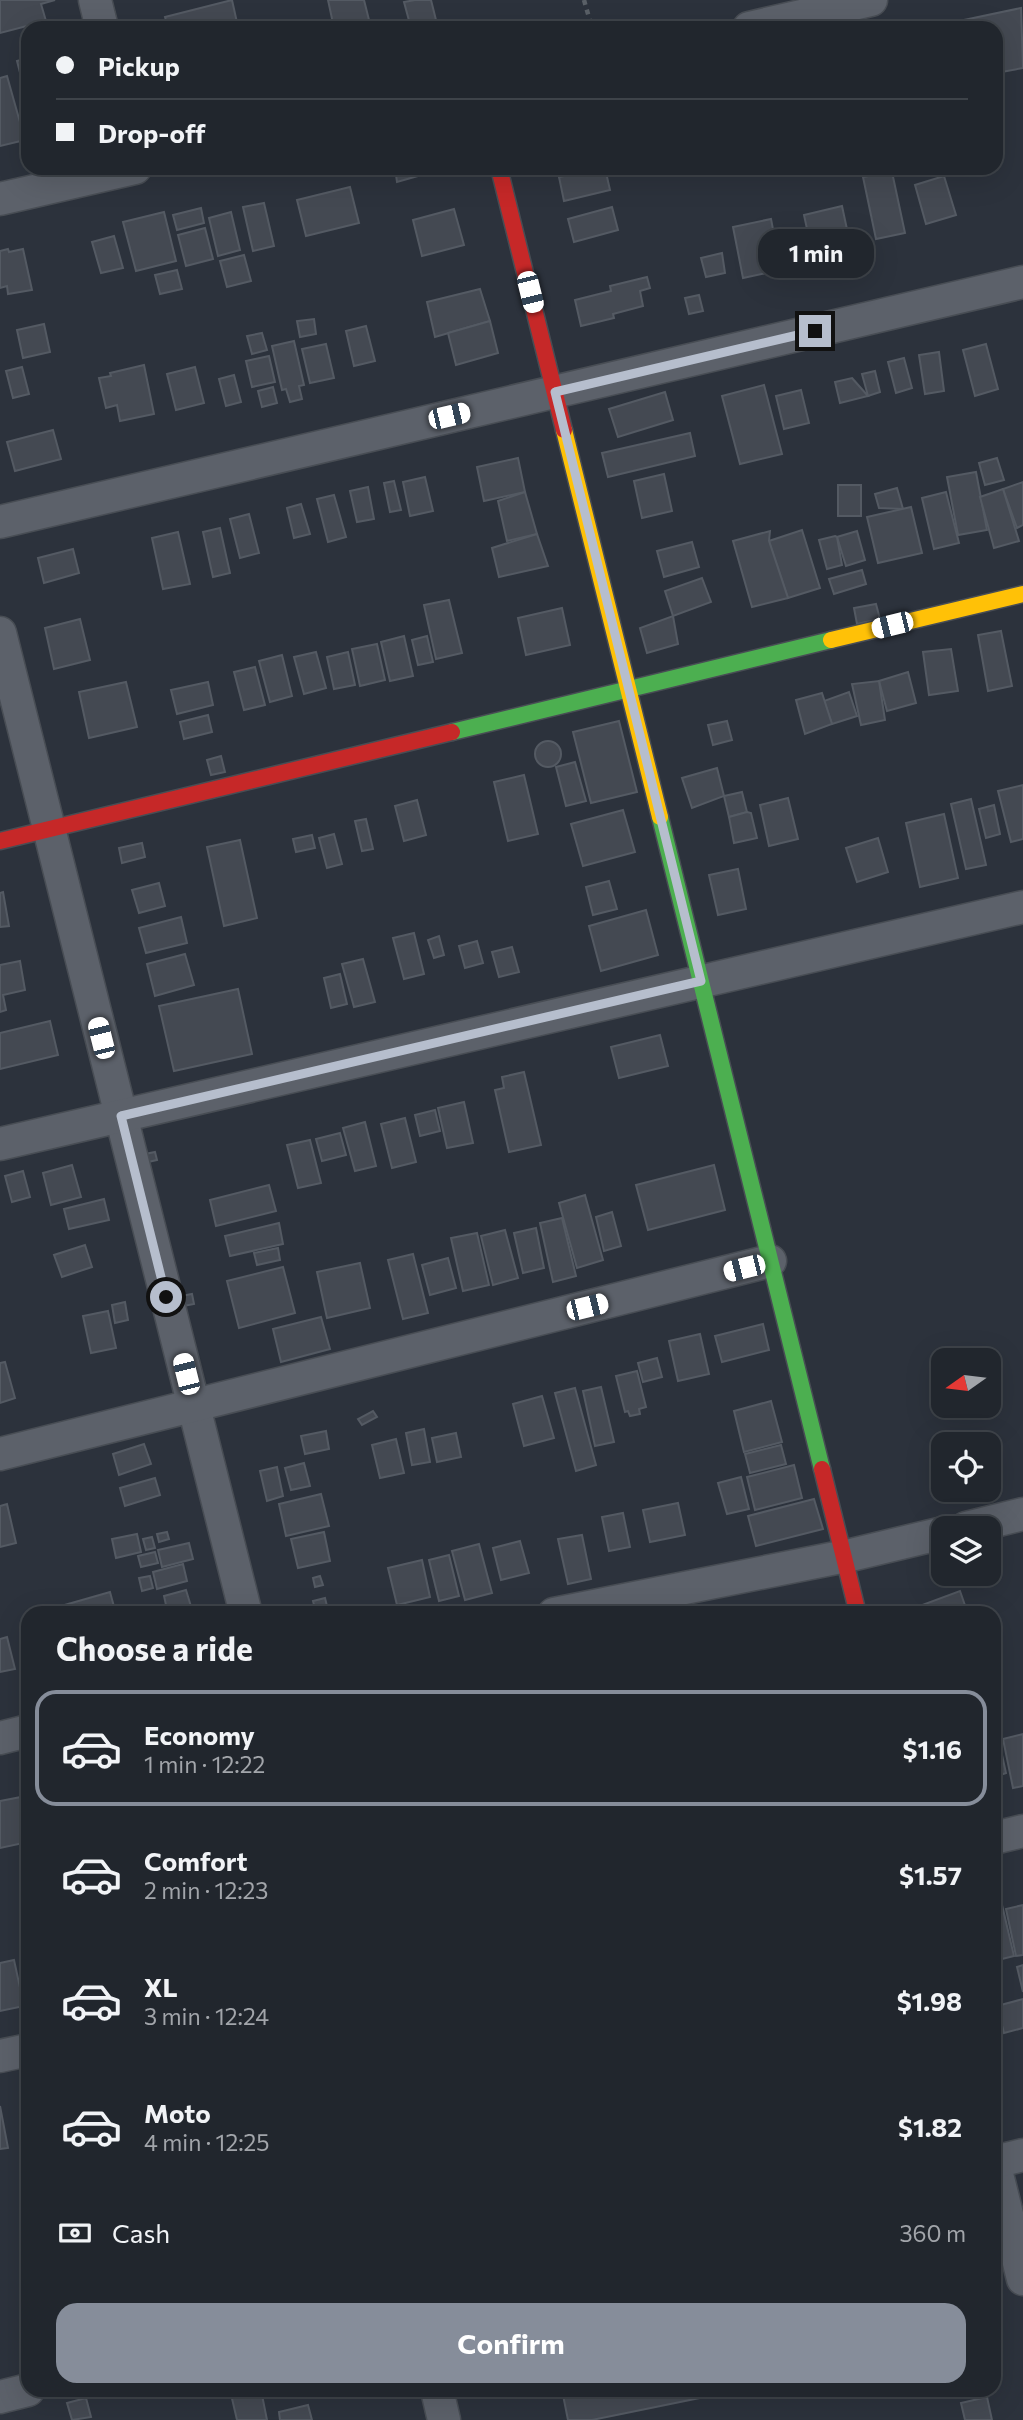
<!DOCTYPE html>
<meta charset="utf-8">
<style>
:root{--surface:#21262d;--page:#292e35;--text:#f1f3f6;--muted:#a2a5aa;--line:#3e4349;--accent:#868d9a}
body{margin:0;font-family:Commissioner,sans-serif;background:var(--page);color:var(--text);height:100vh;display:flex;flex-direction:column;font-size:26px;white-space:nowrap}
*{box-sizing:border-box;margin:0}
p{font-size:23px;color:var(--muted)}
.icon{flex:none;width:38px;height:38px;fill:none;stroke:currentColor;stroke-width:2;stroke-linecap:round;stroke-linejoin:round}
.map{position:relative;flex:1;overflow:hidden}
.details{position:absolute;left:21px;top:1606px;width:980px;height:791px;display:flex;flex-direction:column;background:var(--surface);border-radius:21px;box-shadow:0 7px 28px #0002,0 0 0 2px var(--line)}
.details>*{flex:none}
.hud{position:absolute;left:21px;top:21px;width:982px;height:154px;border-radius:21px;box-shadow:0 7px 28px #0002,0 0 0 2px var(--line);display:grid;align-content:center;height:154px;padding:0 35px;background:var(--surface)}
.needle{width:46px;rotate:256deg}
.fabs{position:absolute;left:931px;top:1348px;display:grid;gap:14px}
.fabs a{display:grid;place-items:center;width:70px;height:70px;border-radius:14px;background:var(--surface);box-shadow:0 7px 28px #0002,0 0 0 2px var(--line);font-size:35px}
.end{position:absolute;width:32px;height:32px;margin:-16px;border:9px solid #b6becd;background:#111;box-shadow:0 0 0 4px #111}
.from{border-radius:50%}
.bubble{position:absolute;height:49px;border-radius:21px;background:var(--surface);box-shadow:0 7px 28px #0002,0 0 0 2px var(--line);font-size:23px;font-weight:700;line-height:49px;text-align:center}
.car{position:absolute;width:21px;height:42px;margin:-21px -10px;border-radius:9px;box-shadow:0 0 5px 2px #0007;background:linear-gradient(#fff 24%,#345 0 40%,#fff 0 76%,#345 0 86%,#fff 0)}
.hud b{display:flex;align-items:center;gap:24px;height:66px;font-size:26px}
.hud b+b{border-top:2px solid var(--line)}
.hud i{width:18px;height:18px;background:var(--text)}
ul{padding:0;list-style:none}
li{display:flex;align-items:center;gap:21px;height:116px;margin:0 14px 10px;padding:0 21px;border:4px solid transparent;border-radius:21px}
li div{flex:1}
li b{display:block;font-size:26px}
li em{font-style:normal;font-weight:700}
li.selected{border-color:var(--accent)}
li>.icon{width:63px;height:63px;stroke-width:1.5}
h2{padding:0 35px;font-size:32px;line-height:84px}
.pay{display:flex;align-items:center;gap:18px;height:77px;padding:0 35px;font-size:26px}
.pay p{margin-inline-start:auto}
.cta{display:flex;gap:14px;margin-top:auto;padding:14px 35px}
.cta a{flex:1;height:80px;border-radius:21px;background:var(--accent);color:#fff;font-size:28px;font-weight:700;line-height:80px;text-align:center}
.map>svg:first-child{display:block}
.building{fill:#444952;stroke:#545a63;stroke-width:2}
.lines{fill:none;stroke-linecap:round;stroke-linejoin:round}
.street-casing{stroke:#484d54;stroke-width:35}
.fast-casing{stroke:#484d54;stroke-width:19}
.slow-casing{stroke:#484d54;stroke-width:19}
.jam-casing{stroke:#484d54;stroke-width:19}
.path{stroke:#5a6067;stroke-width:4.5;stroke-dasharray:5 5;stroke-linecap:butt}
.street{stroke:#5c616a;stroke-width:32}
.fast{stroke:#4caf50;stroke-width:16}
.slow{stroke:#ffc107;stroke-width:16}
.jam{stroke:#c62828;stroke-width:16}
.route{stroke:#b6becd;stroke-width:9}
</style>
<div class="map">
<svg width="1023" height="2420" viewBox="0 0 1023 2420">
<rect width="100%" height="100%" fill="#2c323c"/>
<g class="building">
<path d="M0,0H55L41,4L46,21L0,33Z"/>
<path d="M232,0L238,27L168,28L165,17Z"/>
<path d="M328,0H364L371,28H334Z"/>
<path d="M415,0H431L438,28H411L404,2Z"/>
<path d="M1021,8L1023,68L996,73V28H961L959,21Z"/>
<path d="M28,58V104L17,61Z"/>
<path d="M7,76L25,140L0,146V78Z"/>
<path d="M395,168H424L425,174L397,182Z"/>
<path d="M557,168H601L559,177Z"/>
<path d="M605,168L610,190L564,201L559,177Z"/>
<path d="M892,172L905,233L876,239L863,177Z"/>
<path d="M944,176L956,215L926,224L915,185Z"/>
<path d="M350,187L359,223L306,236L297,200Z"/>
<path d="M264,203L274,246L253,251L243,207Z"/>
<path d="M842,206L851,248L813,257L804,215Z"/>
<path d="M612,207L618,230L574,242L568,219Z"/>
<path d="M201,208L204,223L177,230L173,215Z"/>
<path d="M454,209L464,245L422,256L413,220Z"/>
<path d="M164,212L176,261L136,271L123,222Z"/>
<path d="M231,212L240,250L218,256L209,218Z"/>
<path d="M771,219L781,270L743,278L733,227Z"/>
<path d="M205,228L213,259L186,266L178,235Z"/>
<path d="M114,236L123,268L101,273L92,242Z"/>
<path d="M8,249L9,252L23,249L32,290L8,294L7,286L0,288V251Z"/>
<path d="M722,253L725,273L706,277L701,258Z"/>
<path d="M244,255L251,281L227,287L220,261Z"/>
<path d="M177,270L182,289L160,294L155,275Z"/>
<path d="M647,277L650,288L640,291L643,306L613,314L614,318L581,326L575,300L611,291L610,286Z"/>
<path d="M480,289L490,321L435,337L427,302Z"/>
<path d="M699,295L703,311L689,314L685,298Z"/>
<path d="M314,319L316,334L300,337L297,321Z"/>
<path d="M490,321L498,353L456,365L448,333Z"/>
<path d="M44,324L50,352L23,358L17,330Z"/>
<path d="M366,326L375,361L354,366L346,331Z"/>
<path d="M262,333L267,350L252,354L247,336Z"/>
<path d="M294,341L304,385L299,386L302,399L290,402L286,389L282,390L272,346Z"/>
<path d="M326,344L334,378L310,383L302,349Z"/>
<path d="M986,344L998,389L975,396L963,350Z"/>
<path d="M939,352L944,391L925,394L919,355Z"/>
<path d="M269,356L275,382L252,387L246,361Z"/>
<path d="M904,358L912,388L896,393L888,362Z"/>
<path d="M144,365L154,414L120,421L117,405L106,408L99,378L111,376L110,373Z"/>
<path d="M22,367L29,394L13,398L6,371Z"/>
<path d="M195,367L204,403L176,410L167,374Z"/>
<path d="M875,371L880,392L868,396L862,374Z"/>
<path d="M234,375L241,402L226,406L219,379Z"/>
<path d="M852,378L868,396L840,403L835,382Z"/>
<path d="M764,385L782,454L740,464L722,396Z"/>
<path d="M273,387L277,403L262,407L258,391Z"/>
<path d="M801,390L809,423L784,429L776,396Z"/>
<path d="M665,392L673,420L618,437L609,409Z"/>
<path d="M53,430L61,459L15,471L7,442Z"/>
<path d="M690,433L695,456L608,477L602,453Z"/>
<path d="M518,458L525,492L484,501L477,467Z"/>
<path d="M997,458L1004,480L985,485L979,463Z"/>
<path d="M976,472L987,530L958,535L947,477Z"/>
<path d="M664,474L672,511L642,518L634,481Z"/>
<path d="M425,477L433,511L410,516L403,482Z"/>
<path d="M394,481L401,510L390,512L384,483Z"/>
<path d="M1023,482V525L1017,528L1003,489Z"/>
<rect x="838" y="485" width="23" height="31"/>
<path d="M368,487L374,519L357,522L350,491Z"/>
<path d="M897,488L903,509L879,508L875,494Z"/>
<path d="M1003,489L1019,541L994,548L980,497Z"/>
<path d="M525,492L537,534L507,541L498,501Z"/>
<path d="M946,492L959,543L934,549L922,498Z"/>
<path d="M334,495L346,537L328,542L317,499Z"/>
<path d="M301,504L310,534L294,538L287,508Z"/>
<path d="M911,507L922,553L878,563L867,517Z"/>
<path d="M249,514L259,553L240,558L230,519Z"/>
<path d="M220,528L230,573L213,577L203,532Z"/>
<path d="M802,530L820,588L788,598L769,541Z"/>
<path d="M770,531L769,541L788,598L752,607L733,541Z"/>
<path d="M857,531L865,560L846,566L837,537Z"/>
<path d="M178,532L190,584L163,589L152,538Z"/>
<path d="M537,534L548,566L499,577L492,548Z"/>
<path d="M835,536L837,537L842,565L827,569L819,540Z"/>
<path d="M692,542L699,567L664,577L657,551Z"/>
<path d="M73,549L79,573L44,583L38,558Z"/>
<path d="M862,570L866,584L834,594L829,579Z"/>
<path d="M702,578L711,602L673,616L665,591Z"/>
<path d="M449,600L462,653L436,659L424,605Z"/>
<path d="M876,604L880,619L857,624L854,608Z"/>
<path d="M562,608L570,645L526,655L518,618Z"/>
<path d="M673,616L678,644L647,653L640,628Z"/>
<path d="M80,619L90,660L54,669L45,628Z"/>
<path d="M1001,631L1012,686L988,691L978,635Z"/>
<path d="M404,636L413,676L390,681L381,642Z"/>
<path d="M427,636L433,662L418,665L412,640Z"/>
<path d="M377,644L385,680L360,686L352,649Z"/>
<path d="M951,649L958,691L929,695L923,652Z"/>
<path d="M316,652L326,688L304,694L294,657Z"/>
<path d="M348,652L355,685L334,689L327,657Z"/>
<path d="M282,655L292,696L270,702L259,661Z"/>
<path d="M255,667L265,705L244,710L234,672Z"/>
<path d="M908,672L916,703L887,711L879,681Z"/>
<path d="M879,681L885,720L861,725L852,684Z"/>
<path d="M126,682L137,727L89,738L79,692Z"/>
<path d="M208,682L213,705L177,714L171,690Z"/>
<path d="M849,692L857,716L832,724L824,701Z"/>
<path d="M822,693L832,724L805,734L796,700Z"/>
<path d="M208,715L212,732L184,739L180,722Z"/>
<path d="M619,721L637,792L591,803L573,732Z"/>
<path d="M727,721L732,740L713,745L708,725Z"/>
<circle cx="548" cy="754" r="13"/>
<path d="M221,756L225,772L211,775L207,760Z"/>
<path d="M575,762L586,801L566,806L556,767Z"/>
<path d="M717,768L724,796L692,808L682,778Z"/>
<path d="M524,775L538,834L508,841L494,782Z"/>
<path d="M1023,785V839L1011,842L998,791Z"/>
<path d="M742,792L747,812L729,817L724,796Z"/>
<path d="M788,798L798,839L769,846L760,805Z"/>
<path d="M971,799L986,865L966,869L951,804Z"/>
<path d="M417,800L426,835L404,841L395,806Z"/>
<path d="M994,805L1000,834L986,838L979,809Z"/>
<path d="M623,810L635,852L583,866L571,824Z"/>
<path d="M747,812L751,813L757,838L734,843L729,817Z"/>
<path d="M944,814L958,878L920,887L906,823Z"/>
<path d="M366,819L373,849L362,851L355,821Z"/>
<path d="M334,834L342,864L327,868L319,838Z"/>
<path d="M312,835L315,848L296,852L293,839Z"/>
<path d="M878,838L888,872L857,882L846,848Z"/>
<path d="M240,840L257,918L224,926L207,847Z"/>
<path d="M142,843L145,857L122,863L119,848Z"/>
<path d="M738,869L746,909L718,915L709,875Z"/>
<path d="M609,881L617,909L593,915L586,887Z"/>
<path d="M159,883L165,906L139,913L132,890Z"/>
<path d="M3,892L9,926L0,927V893Z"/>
<path d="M646,910L658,955L601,971L589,926Z"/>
<path d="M181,917L187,943L146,953L139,928Z"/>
<path d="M414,933L424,974L404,979L393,938Z"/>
<path d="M439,936L444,955L434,958L428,940Z"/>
<path d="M477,941L483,963L465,968L459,946Z"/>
<path d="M512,947L519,972L499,977L492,952Z"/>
<path d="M185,954L194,985L155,996L147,964Z"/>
<path d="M363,959L375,1002L354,1007L342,964Z"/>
<path d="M20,961L25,990L3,995L6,1010L0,1012V965Z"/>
<path d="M340,974L347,1004L331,1008L324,978Z"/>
<path d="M238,989L252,1054L174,1071L159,1006Z"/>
<path d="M50,1021L58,1055L0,1069V1033Z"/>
<path d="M660,1035L668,1066L619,1078L611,1047Z"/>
<path d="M524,1072L541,1145L509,1152L495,1090L504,1088L502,1077Z"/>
<path d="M464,1102L473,1143L447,1148L438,1108Z"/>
<path d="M435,1110L440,1131L420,1136L415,1115Z"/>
<path d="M405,1118L416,1162L392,1168L381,1124Z"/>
<path d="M365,1122L376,1166L355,1171L343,1128Z"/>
<path d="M340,1133L346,1155L322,1161L316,1139Z"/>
<path d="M310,1140L321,1183L298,1188L287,1145Z"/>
<path d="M155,1152L157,1160L148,1162L145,1154Z"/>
<path d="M72,1165L81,1197L51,1205L43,1173Z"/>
<path d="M714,1165L725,1210L648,1230L636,1185Z"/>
<path d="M23,1171L30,1197L12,1202L5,1176Z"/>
<path d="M269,1185L276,1211L216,1226L210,1200Z"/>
<path d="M585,1195L603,1260L577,1268L559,1203Z"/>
<path d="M104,1199L109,1220L69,1229L64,1209Z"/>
<path d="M612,1212L621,1246L604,1251L596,1217Z"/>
<path d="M562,1218L576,1276L553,1282L540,1223Z"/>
<path d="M279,1223L283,1244L230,1256L225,1236Z"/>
<path d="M536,1228L544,1268L523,1273L514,1233Z"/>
<path d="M505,1230L518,1278L493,1285L481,1236Z"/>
<path d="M477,1233L489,1285L463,1291L451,1238Z"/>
<path d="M85,1245L92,1267L62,1277L54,1255Z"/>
<path d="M278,1248L280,1260L257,1265L254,1253Z"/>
<path d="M413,1254L428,1313L403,1319L388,1260Z"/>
<path d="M448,1258L456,1288L430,1295L422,1265Z"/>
<path d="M360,1263L370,1308L327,1318L317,1272Z"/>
<path d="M283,1267L295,1313L239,1328L227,1281Z"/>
<path d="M192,1294L194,1304L178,1307L176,1297Z"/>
<path d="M125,1302L128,1320L115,1323L112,1305Z"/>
<path d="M108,1311L116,1348L91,1353L83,1316Z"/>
<path d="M321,1317L330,1349L281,1362L273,1329Z"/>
<path d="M763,1324L769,1350L722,1362L715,1336Z"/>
<path d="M700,1334L709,1374L678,1381L669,1341Z"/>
<path d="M657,1358L662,1377L643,1382L638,1363Z"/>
<path d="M5,1362L15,1398L0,1403V1363Z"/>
<path d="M637,1371L646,1407L639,1409L640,1414L630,1416L628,1411L625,1412L616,1376Z"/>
<path d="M601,1387L614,1442L595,1446L583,1391Z"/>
<path d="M575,1388L596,1465L576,1471L555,1393Z"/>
<path d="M542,1396L554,1438L524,1446L513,1404Z"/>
<path d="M771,1401L782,1442L744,1452L734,1411Z"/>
<path d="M373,1411L377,1417L362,1425L358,1419Z"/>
<path d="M424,1429L430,1462L412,1465L406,1433Z"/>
<path d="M326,1431L329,1449L305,1454L301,1436Z"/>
<path d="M456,1433L461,1457L437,1462L432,1438Z"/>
<path d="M396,1439L404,1473L380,1478L372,1445Z"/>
<path d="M144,1444L151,1464L119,1475L113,1454Z"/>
<path d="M781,1445L786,1464L750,1473L745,1454Z"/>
<path d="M304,1463L310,1486L291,1490L285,1468Z"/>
<path d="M794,1465L802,1498L755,1510L747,1477Z"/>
<path d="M277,1467L283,1496L267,1501L260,1471Z"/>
<path d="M741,1477L749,1509L727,1514L718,1483Z"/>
<path d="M155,1478L160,1495L125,1506L120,1488Z"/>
<path d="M321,1494L329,1526L286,1536L279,1504Z"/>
<path d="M814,1499L823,1529L756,1546L748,1516Z"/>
<path d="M678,1503L685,1535L650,1542L643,1510Z"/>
<path d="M7,1504L16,1543L0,1547V1506Z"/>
<path d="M623,1513L630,1547L609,1551L602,1517Z"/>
<path d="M167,1532L169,1539L159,1542L157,1534Z"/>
<path d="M324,1532L330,1561L298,1568L291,1539Z"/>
<path d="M137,1534L141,1552L116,1558L112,1539Z"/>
<path d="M582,1535L591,1579L568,1584L558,1539Z"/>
<path d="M152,1537L155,1548L146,1550L143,1539Z"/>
<path d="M520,1541L529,1573L501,1580L493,1548Z"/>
<path d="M189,1543L193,1559L162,1567L158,1550Z"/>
<path d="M479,1544L492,1593L465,1600L452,1551Z"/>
<path d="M155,1552L158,1563L141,1567L138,1556Z"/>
<path d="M449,1555L459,1596L439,1601L429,1560Z"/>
<path d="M422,1560L430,1597L397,1605L388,1568Z"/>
<path d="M183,1564L187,1581L157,1589L153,1572Z"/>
<path d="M150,1576L153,1588L142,1591L139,1578Z"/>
<path d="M320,1576L323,1585L315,1587L313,1578Z"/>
<path d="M186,1590L193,1613L168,1614L164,1596Z"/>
<path d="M960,1591L968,1614H916L914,1608Z"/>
<path d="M110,1592L116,1614H33Z"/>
<path d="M325,1598L327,1606L315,1609L313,1601Z"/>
<path d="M7,1637L15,1669L0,1672V1639Z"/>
<path d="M1023,1734V1786L1013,1788L1003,1739Z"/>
<path d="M1000,1746L1006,1773L994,1777V1748Z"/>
<path d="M21,1797L28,1842L0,1848V1801Z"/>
<path d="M1002,1905L1014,1956L994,1961V1907Z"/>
<path d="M1023,1905V1955L1016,1956L1006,1909Z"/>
<path d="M23,1935H28V1957H24Z"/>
<path d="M14,1960L24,2006L0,2011V1963Z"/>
<path d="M1023,1965V1992L1017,1967Z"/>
<path d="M1023,1999V2028L1004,2033L997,2006Z"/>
<path d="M0,2106L8,2148L0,2149Z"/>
<path d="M230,2390H261L267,2420H237Z"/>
<path d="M562,2390H739L592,2420H568Z"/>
<path d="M987,2397L992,2420H965L961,2403Z"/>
<path d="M86,2398L91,2417L72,2420L67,2403Z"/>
<path d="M308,2405L312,2420H280L279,2412Z"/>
</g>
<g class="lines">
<defs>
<g id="street">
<path d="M95,0L102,28"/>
<path d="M749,28L871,0"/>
<path d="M0,199L135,168"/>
<path d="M0,522L1023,282"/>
<path d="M0,633L246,1614"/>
<path d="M0,1144L1023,907"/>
<path d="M0,1454L770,1261"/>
<path d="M966,1528L1023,1514"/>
<path d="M554,1614L851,1555L943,1533"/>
<path d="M0,1738L28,1731"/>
<path d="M994,1838L1023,1831"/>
<path d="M0,2056L28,2050"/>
<path d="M994,2162L1023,2279"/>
<path d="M994,2162L1023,2155"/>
<path d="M437,2390L444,2420"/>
<path d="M0,2397L28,2390"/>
</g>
<g id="fast">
<path d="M452,732L831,640"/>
<path d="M660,817L822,1469"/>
</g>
<g id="slow">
<path d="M564,430L660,817"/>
<path d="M831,640L1023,594"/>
</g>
<g id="jam">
<path d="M499,168L564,430"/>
<path d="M0,841L452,732"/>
<path d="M822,1469L858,1614"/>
</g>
</defs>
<use href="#street" class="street-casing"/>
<use href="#fast" class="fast-casing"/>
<use href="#slow" class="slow-casing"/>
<use href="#jam" class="jam-casing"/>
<path class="path" d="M584,0L592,28"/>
<use href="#street" class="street"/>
<use href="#fast" class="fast"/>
<use href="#slow" class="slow"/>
<use href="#jam" class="jam"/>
</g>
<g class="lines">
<path class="route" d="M166,1297L121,1116L701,981L555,392L815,331"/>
</g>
</svg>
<div class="fabs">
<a><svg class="needle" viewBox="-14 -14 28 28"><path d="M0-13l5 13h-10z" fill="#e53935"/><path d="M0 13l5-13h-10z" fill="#a2a5aa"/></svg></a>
<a><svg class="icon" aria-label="locate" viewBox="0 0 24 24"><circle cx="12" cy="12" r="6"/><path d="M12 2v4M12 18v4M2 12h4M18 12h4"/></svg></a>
<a><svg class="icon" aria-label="layers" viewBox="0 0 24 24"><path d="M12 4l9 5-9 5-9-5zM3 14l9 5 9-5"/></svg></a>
</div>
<i class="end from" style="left:166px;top:1297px"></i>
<i class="end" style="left:815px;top:331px"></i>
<div class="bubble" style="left:758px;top:229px;width:116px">1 min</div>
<i class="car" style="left:530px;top:292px;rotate:166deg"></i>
<i class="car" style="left:449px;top:416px;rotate:77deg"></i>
<i class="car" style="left:892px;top:625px;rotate:256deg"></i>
<i class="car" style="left:101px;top:1038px;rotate:346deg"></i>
<i class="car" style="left:744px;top:1268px;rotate:256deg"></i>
<i class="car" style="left:587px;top:1307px;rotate:76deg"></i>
<i class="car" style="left:186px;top:1374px;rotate:346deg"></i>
<div class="hud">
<b><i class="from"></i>Pickup</b>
<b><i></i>Drop-off</b>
</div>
<section class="details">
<h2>Choose a ride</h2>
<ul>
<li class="selected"><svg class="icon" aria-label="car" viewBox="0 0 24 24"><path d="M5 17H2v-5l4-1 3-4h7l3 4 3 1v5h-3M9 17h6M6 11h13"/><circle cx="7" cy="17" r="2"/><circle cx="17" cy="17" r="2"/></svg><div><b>Economy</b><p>1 min · 12:22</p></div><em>$1.16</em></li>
<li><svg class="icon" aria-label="car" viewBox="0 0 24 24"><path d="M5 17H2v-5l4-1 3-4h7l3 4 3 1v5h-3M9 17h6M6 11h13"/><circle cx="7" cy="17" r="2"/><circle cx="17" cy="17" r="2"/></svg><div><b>Comfort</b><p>2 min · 12:23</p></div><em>$1.57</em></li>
<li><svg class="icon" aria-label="car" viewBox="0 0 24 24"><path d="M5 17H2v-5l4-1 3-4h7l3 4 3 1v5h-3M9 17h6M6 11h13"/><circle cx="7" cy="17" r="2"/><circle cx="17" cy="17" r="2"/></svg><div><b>XL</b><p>3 min · 12:24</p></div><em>$1.98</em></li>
<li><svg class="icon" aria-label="car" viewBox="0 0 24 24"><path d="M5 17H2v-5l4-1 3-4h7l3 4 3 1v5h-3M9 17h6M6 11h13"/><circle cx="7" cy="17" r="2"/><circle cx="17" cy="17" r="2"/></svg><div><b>Moto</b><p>4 min · 12:25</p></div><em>$1.82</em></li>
</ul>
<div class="pay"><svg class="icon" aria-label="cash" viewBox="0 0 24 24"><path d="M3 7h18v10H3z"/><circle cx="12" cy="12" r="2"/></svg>Cash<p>360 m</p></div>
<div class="cta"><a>Confirm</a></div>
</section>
</div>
